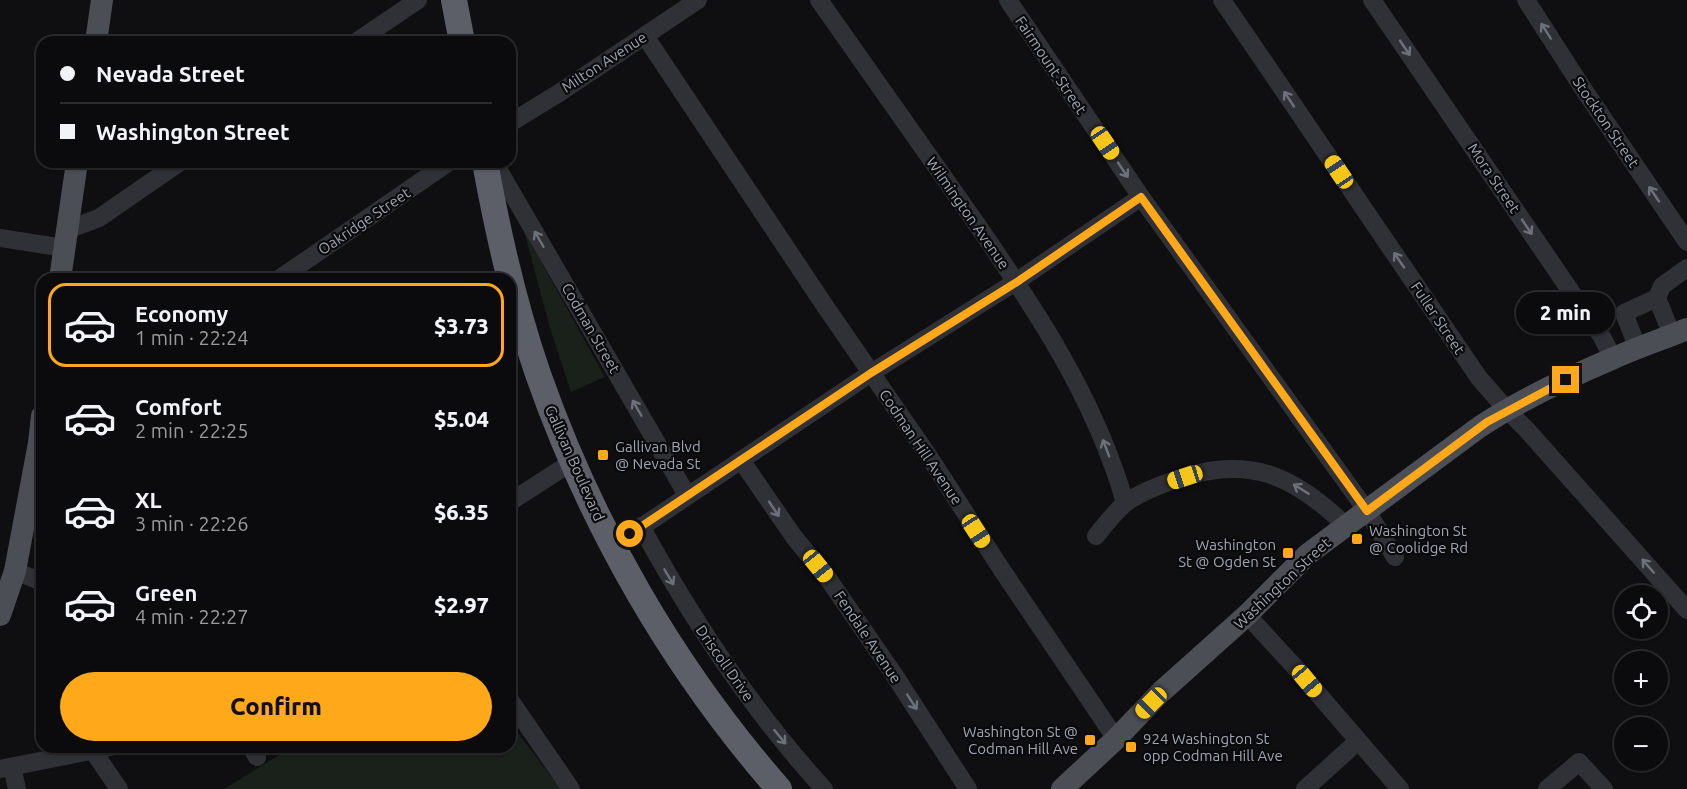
<!DOCTYPE html>
<meta charset="utf-8">
<style>
:root{--surface:#0b0b0d;--page:#141416;--text:#f1f3f6;--muted:#9a9b9d;--line:#2b2b2e;--accent:#ffa819}
body{margin:0;font-family:Ubuntu,sans-serif;background:var(--page);color:var(--text);height:100vh;display:flex;flex-direction:column;font-size:22px;white-space:nowrap}
*{box-sizing:border-box;margin:0}
p{font-size:20px;color:var(--muted)}
.icon{flex:none;width:33px;height:33px;fill:none;stroke:currentColor;stroke-width:2;stroke-linecap:round;stroke-linejoin:round}
.map{position:relative;flex:1;overflow:hidden}
.panel{position:absolute;left:36px;top:273px;width:480px;height:480px;display:flex;flex-direction:column;background:var(--surface);border-radius:18px;box-shadow:0 2px 4px #0004,0 0 0 2px var(--line)}
.panel>*{flex:none}
.top-card{position:absolute;left:36px;top:36px;width:480px;height:132px;border-radius:18px;box-shadow:0 2px 4px #0004,0 0 0 2px var(--line);display:grid;align-content:center;height:132px;padding:0 24px;background:var(--surface)}
.fabs{position:absolute;left:1614px;top:585px;display:grid;gap:12px}
.fabs a{display:grid;place-items:center;width:54px;height:54px;border-radius:50%;background:var(--surface);box-shadow:0 2px 4px #0004,0 0 0 2px var(--line);font-size:30px}
.end{position:absolute;width:27px;height:27px;margin:-14px;border:8px solid #ffa819;background:#111;box-shadow:0 0 0 3px #111}
.from{border-radius:50%}
.bubble{position:absolute;height:42px;border-radius:21px;background:var(--surface);box-shadow:0 2px 4px #0004,0 0 0 2px var(--line);font-size:20px;font-weight:800;line-height:42px;text-align:center}
.car{position:absolute;width:18px;height:36px;margin:-18px -9px;border-radius:8px;box-shadow:0 0 4px 2px #0007;background:linear-gradient(#f5c518 24%,#345 0 40%,#f5c518 0 76%,#345 0 86%,#f5c518 0)}
.top-card b{display:flex;align-items:center;gap:21px;height:57px;font-size:22px}
.top-card b+b{border-top:2px solid var(--line)}
.top-card i{width:15px;height:15px;background:var(--text)}
ul{padding:10px 0 0;list-style:none}
li{display:flex;align-items:center;gap:18px;height:84px;margin:0 12px 9px;padding:0 12px;border:3px solid transparent;border-radius:18px}
li div{flex:1}
li b{display:block;font-size:22px}
li em{font-style:normal;font-weight:800}
li.on{border-color:var(--accent)}
li>.icon{width:54px;height:54px;stroke-width:1.5}
.primary-button{display:flex;gap:12px;margin-top:auto;padding:12px 24px}
.primary-button a{flex:1;height:69px;border-radius:36px;background:var(--accent);color:#111;font-size:24px;font-weight:800;line-height:69px;text-align:center}
.map>svg:first-child{display:block}
.green{fill:#19211a}
.lines{fill:none;stroke-linecap:round;stroke-linejoin:round}
.minor{stroke:#303136;stroke-width:18}
.major{stroke:#4c4e56;stroke-width:22}
.highway{stroke:#5c5f68;stroke-width:26}
.oneway{stroke:#6d717b}
.route{stroke:#ffa819;stroke-width:8}
.poi-dot{fill:#ffa819;stroke:#0a0a0c;stroke-width:2}
.labels{text-anchor:middle;dominant-baseline:central;stroke-width:4.5;stroke-linejoin:round;paint-order:stroke}
.street-label{font-size:15px;fill:#9fa6b3;stroke:#0a0a0c}
.poi-label{font-size:15px;fill:#9fa6b3;stroke:#0a0a0c;text-anchor:start}
</style>
<div class="map">
<svg width="1687" height="789" viewBox="0 0 1687 789">
<rect width="100%" height="100%" fill="#0f0f11"/>
<g class="green">
<path d="M524,231L605,377L571,392L550,328Z"/>
<path d="M510,723L561,789H224L292,747H510Z"/>
</g>
<g class="lines">
<g class="minor">
<path d="M819,0C869,72 921,144 971,216C1033,305 1095,397 1125,503"/>
<path d="M1008,0L1141,197L1367,511L1395,557"/>
<path d="M1222,0L1479,378L1507,410L1527,430L1687,610"/>
<path d="M1372,0L1602,337L1613,358"/>
<path d="M1526,0L1582,87L1687,242"/>
<path d="M645,36L825,306L930,458L1000,567L1116,739"/>
<path d="M356,42L418,0"/>
<path d="M510,123L559,93L698,0"/>
<path d="M494,162L687,495"/>
<path d="M67,230L99,218L180,162"/>
<path d="M0,238L64,248"/>
<path d="M279,279L449,162"/>
<path d="M1657,298L1662,286L1687,268"/>
<path d="M1638,349L1624,313L1657,298L1672,335"/>
<path d="M741,460L794,537L829,580L893,673L968,789"/>
<path d="M510,502L572,462"/>
<path d="M641,526C692,620 752,710 824,789"/>
<path d="M1096,536C1105,525 1115,511 1127,502C1143,491 1162,484 1181,478C1251,455 1296,477 1346,526"/>
<path d="M613,546L871,373L1017,281L1141,197"/>
<path d="M15,571L42,582"/>
<path d="M1247,615L1294,666L1400,789"/>
<path d="M510,700L571,789"/>
<path d="M251,747L257,757"/>
<path d="M93,751L119,789"/>
<path d="M12,767L17,789"/>
<path d="M0,769L110,747"/>
<path d="M1305,789L1358,741"/>
<path d="M1547,789L1579,762L1604,789"/>
</g>
<g class="major">
<path d="M96,42L102,0"/>
<path d="M60,279L77,162"/>
<path d="M0,615L15,571L39,443L42,416"/>
<path d="M1062,789L1116,739L1161,692L1247,615L1308,554L1478,428C1518,401 1569,377 1614,358C1638,347 1663,339 1687,329"/>
</g>
<g class="highway">
<path d="M454,0L462,42"/>
<path d="M485,162C498,234 514,305 538,374C591,525 673,668 779,789"/>
</g>
</g>
<defs><path id="oneway-shaft" d="M-6 0H5M1.5-3L5.5 0L1.5 3" fill="none" stroke-width="1.6" stroke-linecap="round" stroke-linejoin="round" transform="scale(1.5)"/></defs>
<g class="oneway">
<use href="#oneway-shaft" transform="translate(1546 31) rotate(-123)"/>
<use href="#oneway-shaft" transform="translate(1405 48) rotate(56)"/>
<use href="#oneway-shaft" transform="translate(1289 99) rotate(-124)"/>
<use href="#oneway-shaft" transform="translate(1123 170) rotate(56)"/>
<use href="#oneway-shaft" transform="translate(1654 194) rotate(-124)"/>
<use href="#oneway-shaft" transform="translate(1527 227) rotate(56)"/>
<use href="#oneway-shaft" transform="translate(539 239) rotate(-120)"/>
<use href="#oneway-shaft" transform="translate(1399 260) rotate(-124)"/>
<use href="#oneway-shaft" transform="translate(637 408) rotate(-120)"/>
<use href="#oneway-shaft" transform="translate(1106 448) rotate(-111)"/>
<use href="#oneway-shaft" transform="translate(1301 489) rotate(-148)"/>
<use href="#oneway-shaft" transform="translate(774 509) rotate(56)"/>
<use href="#oneway-shaft" transform="translate(1648 566) rotate(-131)"/>
<use href="#oneway-shaft" transform="translate(669 577) rotate(59)"/>
<use href="#oneway-shaft" transform="translate(912 702) rotate(57)"/>
<use href="#oneway-shaft" transform="translate(780 737) rotate(51)"/>
</g>
<g class="lines">
<path class="route" d="M630,534L871,373L1017,282L1141,197L1367,511L1487,422L1566,380"/>
</g>
<g class="poi-dot">
<rect x="597" y="449" width="12" height="12" rx="3"/>
<rect x="1351" y="533" width="12" height="12" rx="3"/>
<rect x="1282" y="547" width="12" height="12" rx="3"/>
<rect x="1084" y="734" width="12" height="12" rx="3"/>
<rect x="1125" y="741" width="12" height="12" rx="3"/>
</g>
<g class="labels">
<g class="street-label">
<text transform="translate(604 62) rotate(-33)">Milton Avenue</text>
<text transform="translate(1051 65) rotate(56)">Fairmount Street</text>
<text transform="translate(1606 122) rotate(56)">Stockton Street</text>
<text transform="translate(1494 178) rotate(56)">Mora Street</text>
<text transform="translate(968 213) rotate(55)">Wilmington Avenue</text>
<text transform="translate(364 221) rotate(-34)">Oakridge Street</text>
<text transform="translate(1438 318) rotate(56)">Fuller Street</text>
<text transform="translate(591 328) rotate(60)">Codman Street</text>
<text transform="translate(921 447) rotate(56)">Codman Hill Avenue</text>
<text transform="translate(575 463) rotate(66)">Gallivan Boulevard</text>
<text transform="translate(1282 583) rotate(-43)">Washington Street</text>
<text transform="translate(868 637) rotate(56)">Fendale Avenue</text>
<text transform="translate(725 663) rotate(55)">Driscoll Drive</text>
</g>
<g class="poi-label">
<text x="615" y="446">Gallivan Blvd<tspan x="615" dy="17">@ Nevada St</tspan></text>
<text x="1369" y="530">Washington St<tspan x="1369" dy="17">@ Coolidge Rd</tspan></text>
<text x="1276" y="544" text-anchor="end">Washington<tspan x="1276" dy="17">St @ Ogden St</tspan></text>
<text x="1078" y="731" text-anchor="end">Washington St @<tspan x="1078" dy="17">Codman Hill Ave</tspan></text>
<text x="1143" y="738">924 Washington St<tspan x="1143" dy="17">opp Codman Hill Ave</tspan></text>
</g>
</g>
</svg>
<div class="fabs">
<a><svg class="icon" aria-label="locate" viewBox="0 0 24 24"><circle cx="12" cy="12" r="6"/><path d="M12 2v4M12 18v4M2 12h4M18 12h4"/></svg></a>
<a>+</a>
<a>−</a>
</div>
<i class="end from" style="left:630px;top:534px"></i>
<i class="end" style="left:1566px;top:380px"></i>
<div class="bubble" style="left:1516px;top:292px;width:99px">2 min</div>
<i class="car" style="left:1105px;top:143px;rotate:146deg"></i>
<i class="car" style="left:1339px;top:172px;rotate:326deg"></i>
<i class="car" style="left:1185px;top:477px;rotate:252deg"></i>
<i class="car" style="left:976px;top:531px;rotate:147deg"></i>
<i class="car" style="left:818px;top:566px;rotate:141deg"></i>
<i class="car" style="left:1307px;top:681px;rotate:140deg"></i>
<i class="car" style="left:1151px;top:703px;rotate:225deg"></i>
<div class="top-card">
<b><i class="from"></i>Nevada Street</b>
<b><i></i>Washington Street</b>
</div>
<section class="panel">
<ul>
<li class="on"><svg class="icon" aria-label="car" viewBox="0 0 24 24"><path d="M5 17H2v-5l4-1 3-4h7l3 4 3 1v5h-3M9 17h6M6 11h13"/><circle cx="7" cy="17" r="2"/><circle cx="17" cy="17" r="2"/></svg><div><b>Economy</b><p>1 min · 22:24</p></div><em>$3.73</em></li>
<li><svg class="icon" aria-label="car" viewBox="0 0 24 24"><path d="M5 17H2v-5l4-1 3-4h7l3 4 3 1v5h-3M9 17h6M6 11h13"/><circle cx="7" cy="17" r="2"/><circle cx="17" cy="17" r="2"/></svg><div><b>Comfort</b><p>2 min · 22:25</p></div><em>$5.04</em></li>
<li><svg class="icon" aria-label="car" viewBox="0 0 24 24"><path d="M5 17H2v-5l4-1 3-4h7l3 4 3 1v5h-3M9 17h6M6 11h13"/><circle cx="7" cy="17" r="2"/><circle cx="17" cy="17" r="2"/></svg><div><b>XL</b><p>3 min · 22:26</p></div><em>$6.35</em></li>
<li><svg class="icon" aria-label="car" viewBox="0 0 24 24"><path d="M5 17H2v-5l4-1 3-4h7l3 4 3 1v5h-3M9 17h6M6 11h13"/><circle cx="7" cy="17" r="2"/><circle cx="17" cy="17" r="2"/></svg><div><b>Green</b><p>4 min · 22:27</p></div><em>$2.97</em></li>
</ul>
<div class="primary-button"><a>Confirm</a></div>
</section>
</div>
